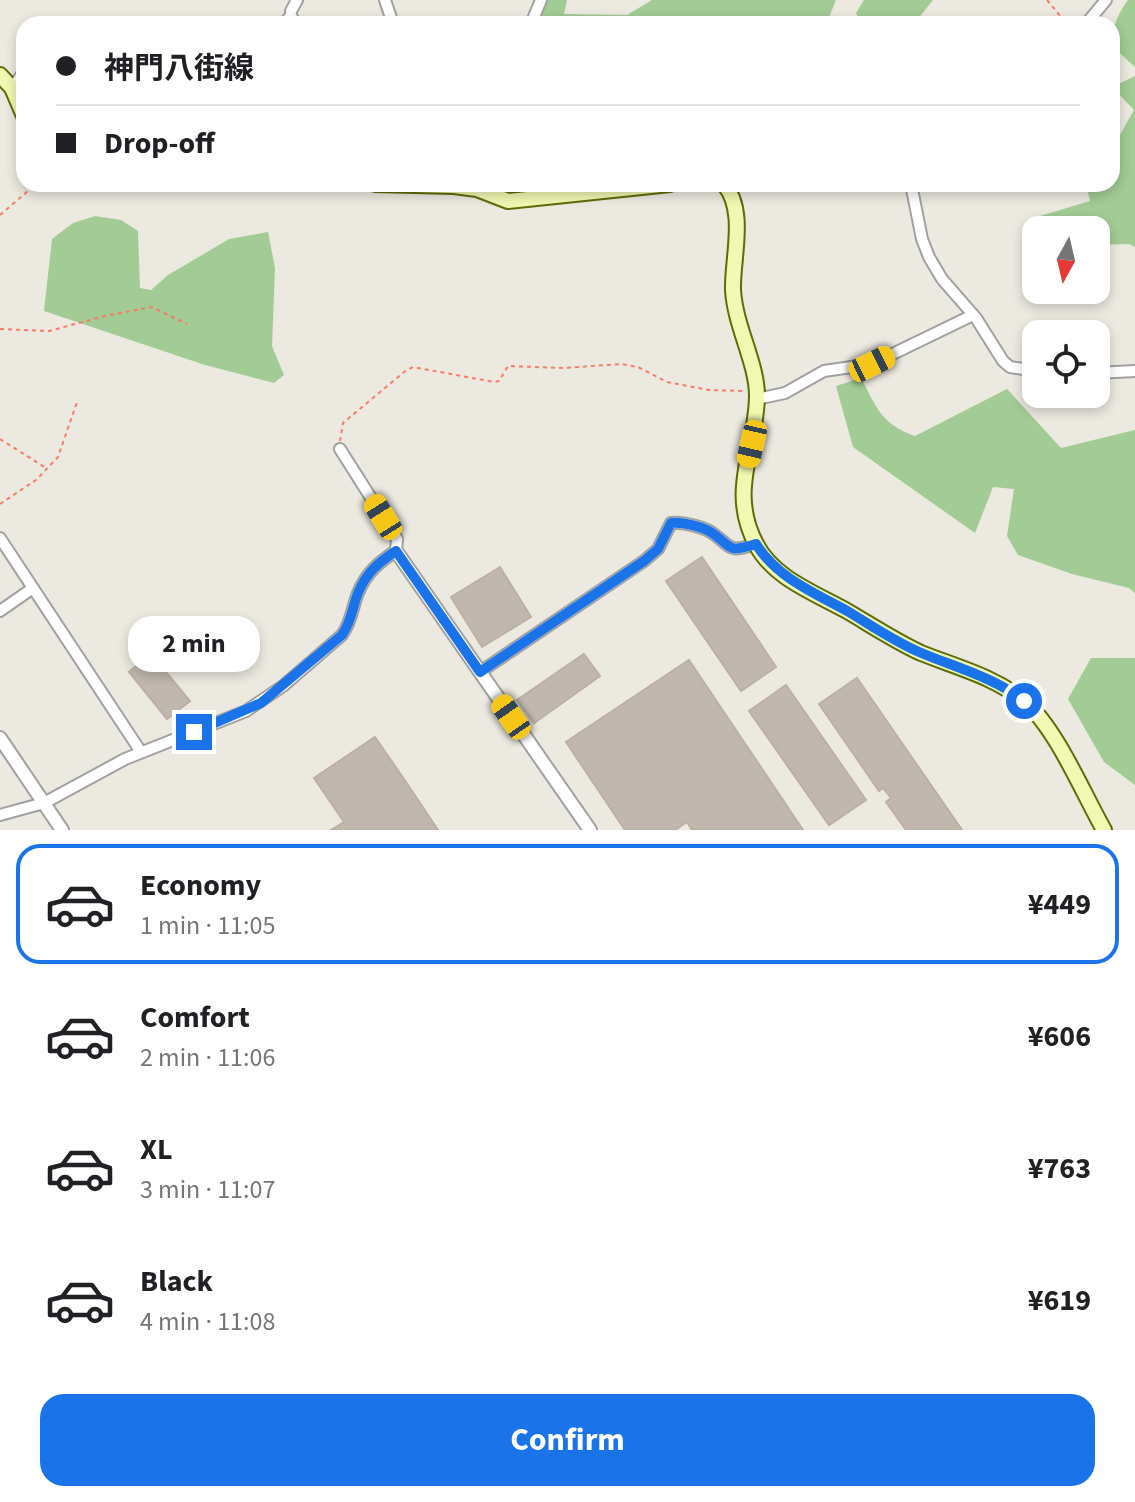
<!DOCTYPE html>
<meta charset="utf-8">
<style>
:root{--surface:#fff;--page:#f2f2f2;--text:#202124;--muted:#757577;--line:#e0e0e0;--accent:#1a73e8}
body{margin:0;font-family:"Source Sans 3","Noto Sans JP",sans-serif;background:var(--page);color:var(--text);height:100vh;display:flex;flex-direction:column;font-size:30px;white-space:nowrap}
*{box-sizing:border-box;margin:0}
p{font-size:26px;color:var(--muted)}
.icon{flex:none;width:44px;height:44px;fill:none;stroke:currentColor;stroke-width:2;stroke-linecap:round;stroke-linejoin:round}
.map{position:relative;height:830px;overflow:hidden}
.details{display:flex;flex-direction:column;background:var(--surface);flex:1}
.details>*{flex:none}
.guide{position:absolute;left:16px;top:16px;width:1104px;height:176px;border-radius:24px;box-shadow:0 4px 12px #0003;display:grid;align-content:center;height:176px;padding:0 40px;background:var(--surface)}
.needle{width:52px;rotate:188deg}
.controls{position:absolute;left:1022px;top:216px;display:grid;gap:16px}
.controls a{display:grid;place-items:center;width:88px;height:88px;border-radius:16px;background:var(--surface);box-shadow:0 4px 12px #0003;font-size:40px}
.end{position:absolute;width:36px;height:36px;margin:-18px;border:10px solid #1a73e8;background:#fff;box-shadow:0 0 0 4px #fff}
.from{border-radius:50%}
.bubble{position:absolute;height:56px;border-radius:24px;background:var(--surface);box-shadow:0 4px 12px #0003;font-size:26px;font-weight:700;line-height:56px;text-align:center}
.car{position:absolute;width:24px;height:48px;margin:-24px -12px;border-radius:10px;box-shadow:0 0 6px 2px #0007;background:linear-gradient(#f5c518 24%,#345 0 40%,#f5c518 0 76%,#345 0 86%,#f5c518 0)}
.guide b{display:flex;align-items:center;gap:28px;height:76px;font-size:30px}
.guide b+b{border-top:2px solid var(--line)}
.guide i{width:20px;height:20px;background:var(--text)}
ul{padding:14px 0 0;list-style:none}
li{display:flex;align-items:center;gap:24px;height:120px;margin:0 16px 12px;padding:0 24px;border:4px solid transparent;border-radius:24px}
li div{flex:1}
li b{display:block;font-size:30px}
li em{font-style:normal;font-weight:700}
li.selected{border-color:var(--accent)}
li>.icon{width:72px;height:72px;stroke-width:1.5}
.button{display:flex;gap:16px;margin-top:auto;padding:16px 40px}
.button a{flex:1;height:92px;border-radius:24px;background:var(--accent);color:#fff;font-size:32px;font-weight:700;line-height:92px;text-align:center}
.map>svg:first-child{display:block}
.forest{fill:#a2cb95}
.building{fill:#c0b8af;stroke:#bdb0a3;stroke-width:2}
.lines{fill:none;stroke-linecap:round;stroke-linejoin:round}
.service-casing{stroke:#a1a1a1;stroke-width:9}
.minor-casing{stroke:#a1a1a1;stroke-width:14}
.tertiary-casing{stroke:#a1a1a1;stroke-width:16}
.secondary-casing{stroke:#5c6d06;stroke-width:18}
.path{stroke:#f87c65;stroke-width:2;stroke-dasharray:4 4;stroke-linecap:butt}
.service{stroke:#fff;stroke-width:5}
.minor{stroke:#fff;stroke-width:10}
.tertiary{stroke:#fff;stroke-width:12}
.secondary{stroke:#f1f8b2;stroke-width:14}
.route{stroke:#1a73e8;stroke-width:10}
</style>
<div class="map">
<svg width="1135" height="830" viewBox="0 0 1135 830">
<rect width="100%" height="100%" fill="#ece9e0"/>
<g class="forest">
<path d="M535,0H567L564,14L627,15L652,0H836L827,22L823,24H525Z"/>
<path d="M864,0H933L914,24H862L856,13Z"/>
<path d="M1128,0H1135V67L1113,47C1112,27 1116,17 1128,0Z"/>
<path d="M1135,76V247L1129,244L1096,245V230H1036V248H1031L1040,216L1090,201L1086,184H1112V149L1134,110L1112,87Z"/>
<path d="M95,216L121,220L138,231L140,288L151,290L168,275L229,239L268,232L275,268L272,346L284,375L274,383L205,365L44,311L52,239L73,223Z"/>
<path d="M861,378C877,408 881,424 915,436L1007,389L1061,448L1135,430V593L1129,588L1072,574L1018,555L1007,536L1014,489L993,487L975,533L853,447L836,386Z"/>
<path d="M1091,658H1135V785L1104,762L1068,699Z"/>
</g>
<g class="building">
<path d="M702,557L776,667L741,691L666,581Z"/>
<path d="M500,567L531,617L482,647L451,597Z"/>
<path d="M151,654L190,701L167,719L129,672Z"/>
<path d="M584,654L600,676L534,723L517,700Z"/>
<path d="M689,660L803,830H692L687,822L675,830H625L566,742Z"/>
<path d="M857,678L962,830H906L886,802L891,798L883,788L879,791L819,704Z"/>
<path d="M786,685L866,800L829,825L749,711Z"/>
<path d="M375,737L406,782L438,830H331L344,822L314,778Z"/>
</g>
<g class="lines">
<defs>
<path id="service" d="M281,24L291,11L299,24"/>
<g id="minor">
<path d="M385,0L393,24"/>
<path d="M291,11L297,0"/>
<path d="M531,24L541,0"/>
<path d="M1086,24L1106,0"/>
<path d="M12,88L24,72"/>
<path d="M911,184L922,239L929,257L942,279L976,318L1003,361L1010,367L1036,371"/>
<path d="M1096,373L1135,371"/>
<path d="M757,399L785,393L824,371L872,364L973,315"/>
<path d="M0,538L141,752"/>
<path d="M0,611L33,588"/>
<path d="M480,672L644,561L658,549L671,523C683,522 706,527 715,535C734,550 730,552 756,544"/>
<path d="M0,815L44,803L125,759L246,711L283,686L342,635C352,621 352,608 358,593C366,573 379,562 396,551L397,539L340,449"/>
</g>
<g id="tertiary">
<path d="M396,551L590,830"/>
<path d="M0,738L62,830"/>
</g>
<g id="secondary">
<path d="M0,75L12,88L24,116"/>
<path d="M375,184L454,186L477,189L508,201L670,184"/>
<path d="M724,184C747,211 732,258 733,290C735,326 757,363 757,396C756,451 728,491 756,544C773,578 815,593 847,611C871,625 895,641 921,653C956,667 996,677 1025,702C1056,728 1083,793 1104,830"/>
</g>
</defs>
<use href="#service" class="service-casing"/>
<use href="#minor" class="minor-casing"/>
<use href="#tertiary" class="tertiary-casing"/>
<use href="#secondary" class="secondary-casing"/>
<g class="path">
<path d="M1047,0L1067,24"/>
<path d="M0,215L36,184"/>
<path d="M0,329L49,331L105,316L152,307L187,324"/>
<path d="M0,439L46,468"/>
<path d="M340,441L343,423L404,372L413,367L494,382L499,381L508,366L563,368L621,364L638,367L667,382L709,390L743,391"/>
<path d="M0,504L36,480L58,457L77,402"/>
</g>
<use href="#service" class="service"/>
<use href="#minor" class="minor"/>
<use href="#tertiary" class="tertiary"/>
<use href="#secondary" class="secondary"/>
</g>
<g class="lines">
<path class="route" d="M194,732L261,703L342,635C352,621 352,608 358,593C366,573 379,562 396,551L480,672L644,561L658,549L671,523C683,522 706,527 715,535C734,550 730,552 756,544C777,578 815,593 849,612C872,626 894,641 919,652C954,667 994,677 1024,701"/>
</g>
</svg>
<div class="controls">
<a><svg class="needle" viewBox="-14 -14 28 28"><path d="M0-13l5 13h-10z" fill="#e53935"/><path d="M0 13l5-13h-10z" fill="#757577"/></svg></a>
<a><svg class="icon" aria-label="locate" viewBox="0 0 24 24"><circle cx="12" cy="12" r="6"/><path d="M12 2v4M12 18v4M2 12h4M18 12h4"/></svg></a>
</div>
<i class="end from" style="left:1024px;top:701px"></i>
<i class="end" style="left:194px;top:732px"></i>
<div class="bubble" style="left:128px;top:616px;width:132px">2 min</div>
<i class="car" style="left:872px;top:364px;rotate:64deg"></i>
<i class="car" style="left:752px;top:444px;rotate:193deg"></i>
<i class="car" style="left:383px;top:517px;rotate:328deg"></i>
<i class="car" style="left:511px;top:717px;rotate:325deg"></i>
<div class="guide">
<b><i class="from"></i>神門八街線</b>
<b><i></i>Drop-off</b>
</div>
</div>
<section class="details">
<ul>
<li class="selected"><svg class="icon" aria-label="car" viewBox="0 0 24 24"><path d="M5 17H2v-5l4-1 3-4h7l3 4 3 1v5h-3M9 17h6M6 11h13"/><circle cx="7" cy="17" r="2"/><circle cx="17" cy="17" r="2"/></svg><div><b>Economy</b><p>1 min · 11:05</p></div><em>¥449</em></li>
<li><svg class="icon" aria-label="car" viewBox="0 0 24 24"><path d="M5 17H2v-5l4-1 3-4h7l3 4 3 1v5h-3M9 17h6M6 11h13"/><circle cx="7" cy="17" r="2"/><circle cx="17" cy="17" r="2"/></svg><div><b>Comfort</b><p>2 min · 11:06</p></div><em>¥606</em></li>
<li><svg class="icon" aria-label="car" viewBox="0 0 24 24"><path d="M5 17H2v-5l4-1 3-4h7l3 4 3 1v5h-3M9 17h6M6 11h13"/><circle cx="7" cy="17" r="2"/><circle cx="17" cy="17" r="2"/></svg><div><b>XL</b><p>3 min · 11:07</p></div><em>¥763</em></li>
<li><svg class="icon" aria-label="car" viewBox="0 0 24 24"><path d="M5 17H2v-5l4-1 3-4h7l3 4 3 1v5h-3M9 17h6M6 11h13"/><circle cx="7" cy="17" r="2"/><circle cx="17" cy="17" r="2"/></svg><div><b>Black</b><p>4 min · 11:08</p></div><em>¥619</em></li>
</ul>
<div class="button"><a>Confirm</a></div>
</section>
